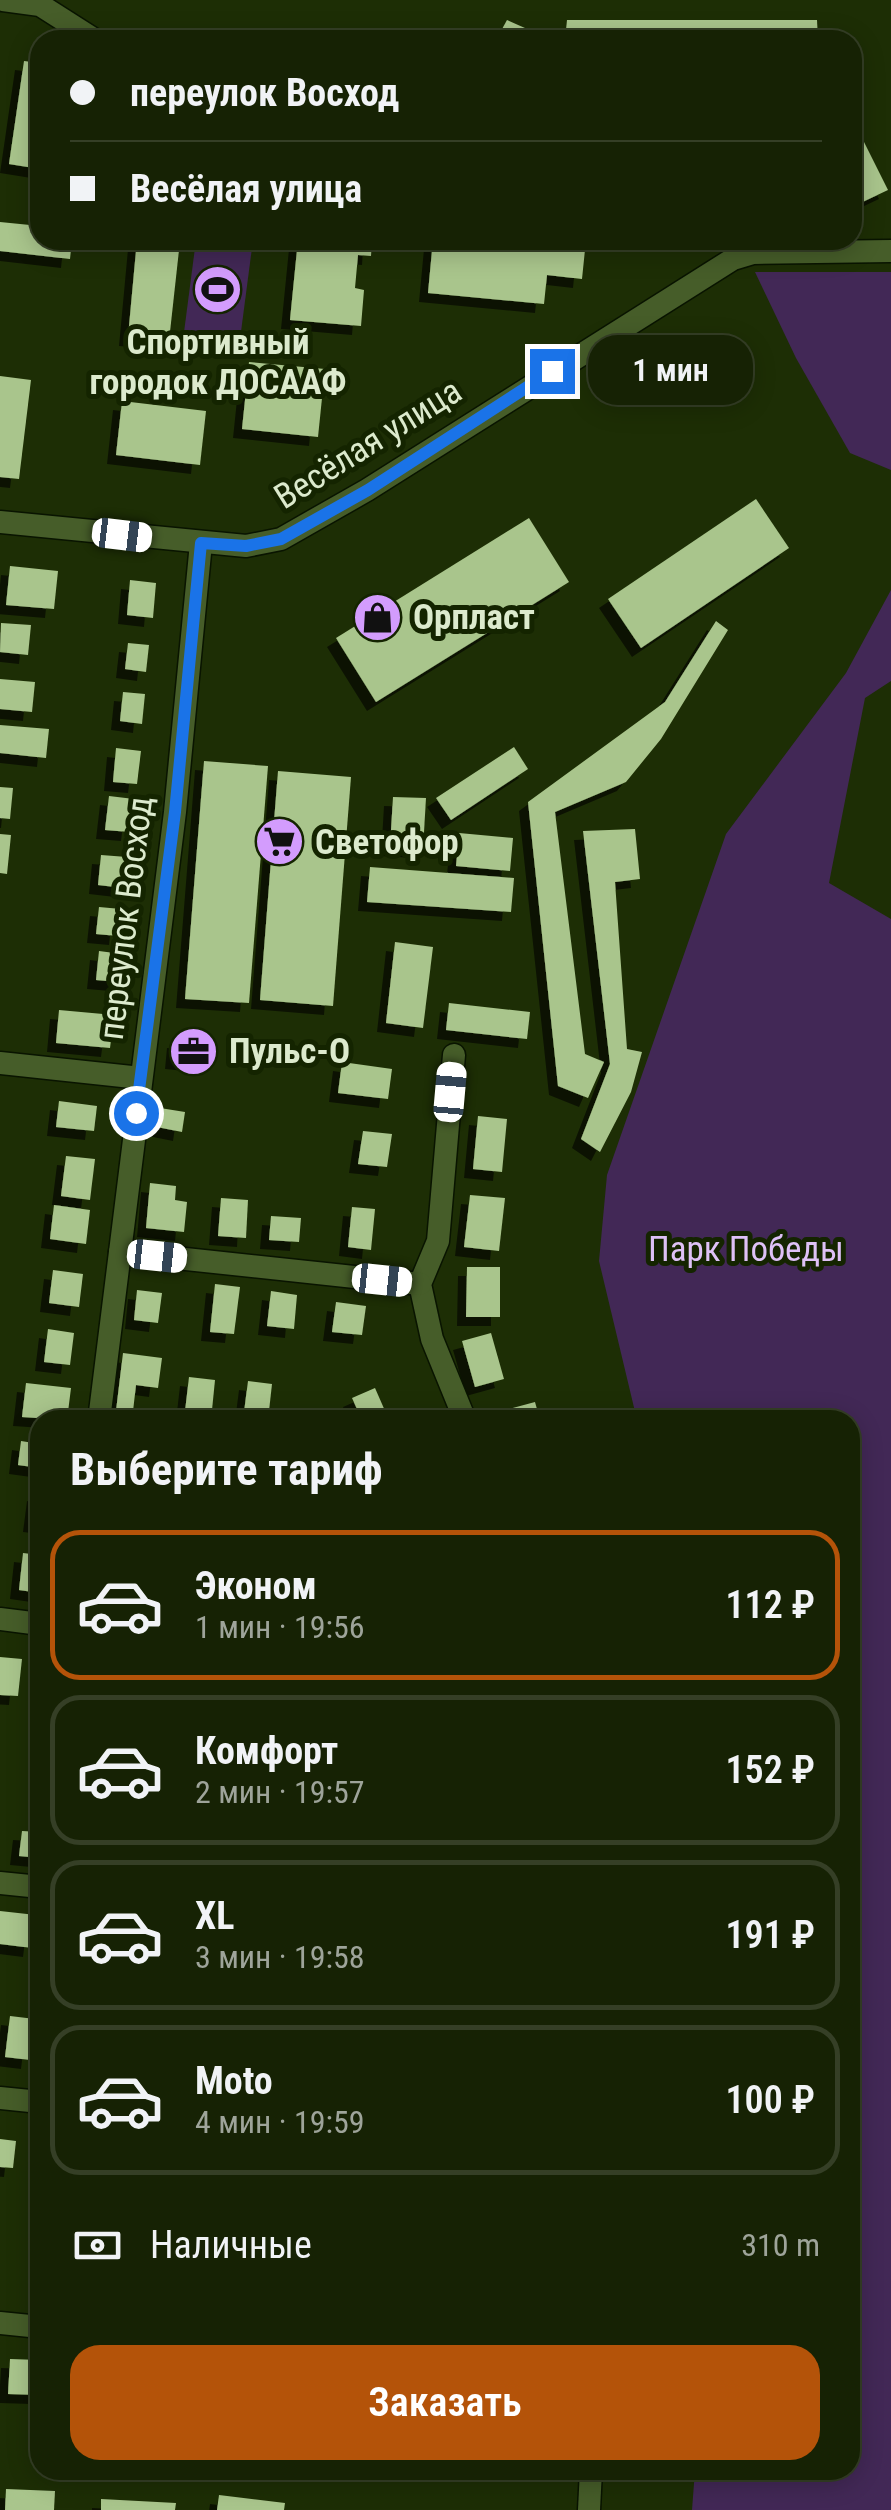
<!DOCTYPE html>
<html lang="ru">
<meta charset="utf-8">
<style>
:root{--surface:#162204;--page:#1f2a0e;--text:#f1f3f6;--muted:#9ea49a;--line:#353f26;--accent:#b45309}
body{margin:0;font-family:"Roboto Condensed",sans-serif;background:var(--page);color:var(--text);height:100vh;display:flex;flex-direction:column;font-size:38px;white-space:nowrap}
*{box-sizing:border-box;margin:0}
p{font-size:32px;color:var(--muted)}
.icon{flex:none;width:55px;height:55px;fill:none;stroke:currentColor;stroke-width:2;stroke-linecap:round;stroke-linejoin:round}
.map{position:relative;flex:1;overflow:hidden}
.details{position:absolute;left:30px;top:1410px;width:830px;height:1070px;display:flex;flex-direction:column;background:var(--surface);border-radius:30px;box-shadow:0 5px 25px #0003,0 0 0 2px var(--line)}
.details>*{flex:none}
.guide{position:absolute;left:30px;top:30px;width:832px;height:220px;border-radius:30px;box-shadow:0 5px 25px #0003,0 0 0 2px var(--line);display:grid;align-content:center;height:220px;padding:0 40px;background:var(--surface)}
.end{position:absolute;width:45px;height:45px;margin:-22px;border:12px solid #1a73e8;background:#fff;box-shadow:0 0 0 5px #fff}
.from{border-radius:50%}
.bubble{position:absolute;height:70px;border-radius:30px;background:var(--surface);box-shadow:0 5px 25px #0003,0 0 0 2px var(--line);font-size:32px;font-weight:600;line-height:70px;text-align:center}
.car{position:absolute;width:30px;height:60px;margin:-30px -15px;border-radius:12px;box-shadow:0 0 8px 2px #0007;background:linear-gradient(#fff 24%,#345 0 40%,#fff 0 76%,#345 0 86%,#fff 0)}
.guide b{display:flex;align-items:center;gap:35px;height:95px;font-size:38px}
.guide b+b{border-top:2px solid var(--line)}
.guide i{width:25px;height:25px;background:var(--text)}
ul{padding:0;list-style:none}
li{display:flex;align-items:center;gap:30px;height:150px;margin:0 20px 15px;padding:0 20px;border:5px solid var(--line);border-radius:30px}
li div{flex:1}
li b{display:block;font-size:38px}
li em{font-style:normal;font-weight:600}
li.active{border-color:var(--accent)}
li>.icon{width:90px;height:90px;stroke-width:1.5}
h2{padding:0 40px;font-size:45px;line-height:120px}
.pay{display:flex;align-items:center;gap:25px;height:110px;padding:0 40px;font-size:38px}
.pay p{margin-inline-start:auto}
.cta{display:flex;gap:20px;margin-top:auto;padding:20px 40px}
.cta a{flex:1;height:115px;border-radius:30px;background:var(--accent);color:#fff;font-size:40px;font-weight:600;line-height:115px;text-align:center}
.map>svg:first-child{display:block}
.green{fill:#422856}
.building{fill:#a9c58c;filter:url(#shadow)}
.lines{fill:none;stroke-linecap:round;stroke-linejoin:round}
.minor-casing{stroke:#091400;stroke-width:25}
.minor{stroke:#465d29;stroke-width:22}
.route{stroke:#1a73e8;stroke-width:12}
.labels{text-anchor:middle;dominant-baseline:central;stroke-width:10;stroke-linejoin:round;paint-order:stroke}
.poi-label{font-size:35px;font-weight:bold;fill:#dceacd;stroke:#142400;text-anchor:start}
.street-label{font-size:35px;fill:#dceacd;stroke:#142400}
.park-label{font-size:35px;fill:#dec1f6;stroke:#142400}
</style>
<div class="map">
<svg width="891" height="2510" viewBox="0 0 891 2510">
<defs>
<filter id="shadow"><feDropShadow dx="-9" dy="9" stdDeviation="0" flood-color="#0009"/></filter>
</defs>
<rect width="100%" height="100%" fill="#1d2e05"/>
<g class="green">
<path d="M196,240H253L239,347L183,340Z"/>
<path d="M891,272V470L850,453L796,358L755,272Z"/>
<path d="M891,590V681L865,698L829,883L891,919V2510H692L695,2470H850V1420H637L599,1261L607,1175L726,834L846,673Z"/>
</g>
<g class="building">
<path d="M507,20L552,40H496Z"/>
<path d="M567,20H817L818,40H565Z"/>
<path d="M24,61L40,63V169L9,164Z"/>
<path d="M857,128L888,190L854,206L852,130Z"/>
<path d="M0,222L40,226V240H72L70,259L0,251Z"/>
<path d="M137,240L180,241L169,341L128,337Z"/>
<path d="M298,240H372L371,256L358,255L355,288L364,290L361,326L290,320Z"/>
<path d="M433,240H586L582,279L547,275L544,304L428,293Z"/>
<path d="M249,362L325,369L318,437L242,429Z"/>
<path d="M0,376L31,380L19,479L0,477Z"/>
<path d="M122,401L206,411L200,465L116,455Z"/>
<path d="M756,499L789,548L641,648L608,599Z"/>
<path d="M529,518L569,582L376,702L336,638Z"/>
<path d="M10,566L58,571L54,609L6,605Z"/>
<path d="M130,580L156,583L153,618L127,615Z"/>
<path d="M716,621L728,630L661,739L626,782L555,812L585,1054L604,1062L588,1098L558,1086L528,802L665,702Z"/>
<path d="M1,623L31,625L28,655L0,652Z"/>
<path d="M128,643L149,645L146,672L125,669Z"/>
<path d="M0,679L35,682L32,712L0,709Z"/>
<path d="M123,692L145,694L142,724L120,721Z"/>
<path d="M0,725L49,729L46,758L0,753Z"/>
<path d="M514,747L528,769L451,820L436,798Z"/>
<path d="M116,748L141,751L137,784L113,782Z"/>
<path d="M204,761L268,766L249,1003L185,999Z"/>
<path d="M278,771L351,777L333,1006L260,1000Z"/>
<path d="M0,787L13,788L10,819L0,818Z"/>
<path d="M109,796L134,799L130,832L105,830Z"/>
<path d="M393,797L426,798L423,849L390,847Z"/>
<path d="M635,829L640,879L615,882L627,1049L642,1052L631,1092L600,1152L581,1139L610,1064L583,831Z"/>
<path d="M459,833L513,838L510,871L456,866Z"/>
<path d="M0,834L11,835L7,874L0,873Z"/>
<path d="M101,855L127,857L124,888L98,885Z"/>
<path d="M370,867L514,878L511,912L367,902Z"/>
<path d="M99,907L121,909L118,936L96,934Z"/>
<path d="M395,942L433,947L423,1028L386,1023Z"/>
<path d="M99,951L122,954L119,982L96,980Z"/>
<path d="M449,1003L530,1012L527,1039L446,1030Z"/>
<path d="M59,1010L114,1015L110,1048L56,1043Z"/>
<path d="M176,1039L215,1042L213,1064L174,1060Z"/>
<path d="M342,1062L392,1069L388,1099L338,1093Z"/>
<path d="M59,1101L97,1106L94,1131L56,1127Z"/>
<path d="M160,1108L185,1112L182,1132L157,1127Z"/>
<path d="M478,1116L507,1119L502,1172L473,1169Z"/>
<path d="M363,1131L392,1134L387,1167L358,1164Z"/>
<path d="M66,1156L95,1159L90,1200L61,1196Z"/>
<path d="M150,1183L176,1186L175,1200L187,1202L184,1232L146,1228Z"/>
<path d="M470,1195L505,1198L499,1251L464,1247Z"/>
<path d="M221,1198L248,1200L246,1238L218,1236Z"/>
<path d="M54,1205L90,1210L86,1244L50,1239Z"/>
<path d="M352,1207L375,1209L371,1250L348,1247Z"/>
<path d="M271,1216L301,1218L299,1242L269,1240Z"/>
<path d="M467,1267H500V1317H466Z"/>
<path d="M53,1270L83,1274L79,1307L49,1303Z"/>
<path d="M215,1284L240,1287L234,1334L210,1332Z"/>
<path d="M137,1290L162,1293L158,1323L134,1320Z"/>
<path d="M271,1291L297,1295L294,1329L267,1326Z"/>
<path d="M336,1302L366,1306L362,1335L332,1332Z"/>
<path d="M48,1329L74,1333L70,1365L44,1362Z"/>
<path d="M491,1333L504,1379L475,1387L462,1341Z"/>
<path d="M123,1353L162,1358L158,1388L136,1385L132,1420L115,1419Z"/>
<path d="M189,1377L215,1380L211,1420H184Z"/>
<path d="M248,1381L272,1384L268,1420H243Z"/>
<path d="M26,1383L71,1388L67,1420L22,1417Z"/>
<path d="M375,1388L389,1420H362L352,1398Z"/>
<path d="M535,1402L540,1420H500L498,1412Z"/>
<path d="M21,1441L40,1444V1468L18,1465Z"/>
<path d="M36,1492L40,1493V1524L32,1523Z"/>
<path d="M23,1553L40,1555V1593L19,1590Z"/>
<path d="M0,1657L22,1659L18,1696L0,1695Z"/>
<path d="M22,1831L40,1832V1858L19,1856Z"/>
<path d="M0,1911L36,1915L32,1948L0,1944Z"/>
<path d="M10,2016L35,2019L30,2060L5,2057Z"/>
<path d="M0,2139L16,2141L13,2168L0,2167Z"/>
<path d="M10,2359L40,2360V2395L8,2394Z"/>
<path d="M6,2489L55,2491L54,2510H5Z"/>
<path d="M219,2495L285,2503L284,2510H217Z"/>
<path d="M101,2499L176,2503L175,2510H101Z"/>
</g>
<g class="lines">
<defs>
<g id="minor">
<path d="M3,0L40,5L95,40"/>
<path d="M0,522L246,546L281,539L367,490L733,259L753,253L891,251"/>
<path d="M454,1055L438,1241L420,1284L432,1339L465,1420"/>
<path d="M0,1063L141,1078"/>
<path d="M120,1252L420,1284"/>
<path d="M99,1420L175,812L201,543"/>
<path d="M0,1619L40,1624"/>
<path d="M0,1883L40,1887"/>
<path d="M0,2098L40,2102"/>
<path d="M0,2323L40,2327"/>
<path d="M589,2510L591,2470"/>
</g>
</defs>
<use href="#minor" class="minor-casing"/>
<use href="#minor" class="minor"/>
</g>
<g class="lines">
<path class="route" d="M136,1113L175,812L201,543L246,546L281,539L368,490L552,371"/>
</g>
<defs>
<symbol id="stadium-disc" viewBox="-11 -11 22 22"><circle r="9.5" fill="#d39cfd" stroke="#142400"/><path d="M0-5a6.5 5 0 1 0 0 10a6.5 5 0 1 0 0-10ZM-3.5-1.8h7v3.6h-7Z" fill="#111"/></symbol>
<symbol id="shop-disc" viewBox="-11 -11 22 22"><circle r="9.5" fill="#d39cfd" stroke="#142400"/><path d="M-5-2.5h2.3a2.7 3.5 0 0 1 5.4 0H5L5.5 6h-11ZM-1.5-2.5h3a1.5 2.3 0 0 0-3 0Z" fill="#111"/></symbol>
<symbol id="supermarket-disc" viewBox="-11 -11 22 22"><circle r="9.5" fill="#d39cfd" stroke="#142400"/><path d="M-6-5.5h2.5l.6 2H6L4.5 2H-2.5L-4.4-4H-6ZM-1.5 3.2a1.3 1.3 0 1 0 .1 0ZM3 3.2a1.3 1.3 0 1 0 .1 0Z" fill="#111"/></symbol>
<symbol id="office-disc" viewBox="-11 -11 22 22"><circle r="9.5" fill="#d39cfd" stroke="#142400"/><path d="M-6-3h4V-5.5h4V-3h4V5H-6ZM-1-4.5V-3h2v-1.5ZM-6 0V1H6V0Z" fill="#111"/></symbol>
</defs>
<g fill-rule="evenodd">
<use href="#stadium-disc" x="190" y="262" width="55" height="55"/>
<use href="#shop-disc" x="350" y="590" width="55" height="55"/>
<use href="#supermarket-disc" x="252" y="814" width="55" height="55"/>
<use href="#office-disc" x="166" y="1024" width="55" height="55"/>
</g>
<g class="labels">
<g class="poi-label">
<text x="218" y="342" text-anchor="middle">Спортивный<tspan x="218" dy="40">городок ДОСААФ</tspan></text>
<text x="413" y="617">Орпласт</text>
<text x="315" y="842">Светофор</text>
<text x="229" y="1051">Пульс-О</text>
</g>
<g class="street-label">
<text transform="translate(368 444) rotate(-32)">Весёлая улица</text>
<text transform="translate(126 918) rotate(-83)">переулок Восход</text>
</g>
<g class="park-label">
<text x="746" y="1249">Парк Победы</text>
</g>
</g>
</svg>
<i class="end from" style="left:136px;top:1113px"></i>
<i class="end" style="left:552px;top:371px"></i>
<div class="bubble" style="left:588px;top:335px;width:165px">1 мин</div>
<i class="car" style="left:122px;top:535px;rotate:97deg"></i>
<i class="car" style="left:450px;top:1092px;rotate:5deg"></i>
<i class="car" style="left:157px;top:1256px;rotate:96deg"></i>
<i class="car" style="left:382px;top:1280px;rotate:96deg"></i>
<div class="guide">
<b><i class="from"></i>переулок Восход</b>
<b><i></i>Весёлая улица</b>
</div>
<section class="details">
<h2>Выберите тариф</h2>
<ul>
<li class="active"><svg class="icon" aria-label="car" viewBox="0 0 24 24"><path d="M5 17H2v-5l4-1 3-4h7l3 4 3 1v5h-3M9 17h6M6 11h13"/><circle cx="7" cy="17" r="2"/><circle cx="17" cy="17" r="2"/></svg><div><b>Эконом</b><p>1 мин · 19:56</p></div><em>112 ₽</em></li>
<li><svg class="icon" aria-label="car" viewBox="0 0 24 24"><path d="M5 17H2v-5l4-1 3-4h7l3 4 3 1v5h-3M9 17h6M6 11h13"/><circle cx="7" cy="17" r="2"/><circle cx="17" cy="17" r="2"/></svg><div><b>Комфорт</b><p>2 мин · 19:57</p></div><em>152 ₽</em></li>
<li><svg class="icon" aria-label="car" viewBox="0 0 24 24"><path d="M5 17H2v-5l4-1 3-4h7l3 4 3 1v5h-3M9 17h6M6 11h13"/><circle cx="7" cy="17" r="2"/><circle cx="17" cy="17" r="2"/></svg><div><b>XL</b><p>3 мин · 19:58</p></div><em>191 ₽</em></li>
<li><svg class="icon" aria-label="car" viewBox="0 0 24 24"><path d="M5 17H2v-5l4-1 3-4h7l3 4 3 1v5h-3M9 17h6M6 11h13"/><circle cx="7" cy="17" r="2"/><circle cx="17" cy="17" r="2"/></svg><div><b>Moto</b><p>4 мин · 19:59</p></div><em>100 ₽</em></li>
</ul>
<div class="pay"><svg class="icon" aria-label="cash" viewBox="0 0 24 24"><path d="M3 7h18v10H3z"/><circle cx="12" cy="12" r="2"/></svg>Наличные<p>310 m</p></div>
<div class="cta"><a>Заказать</a></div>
</section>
</div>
